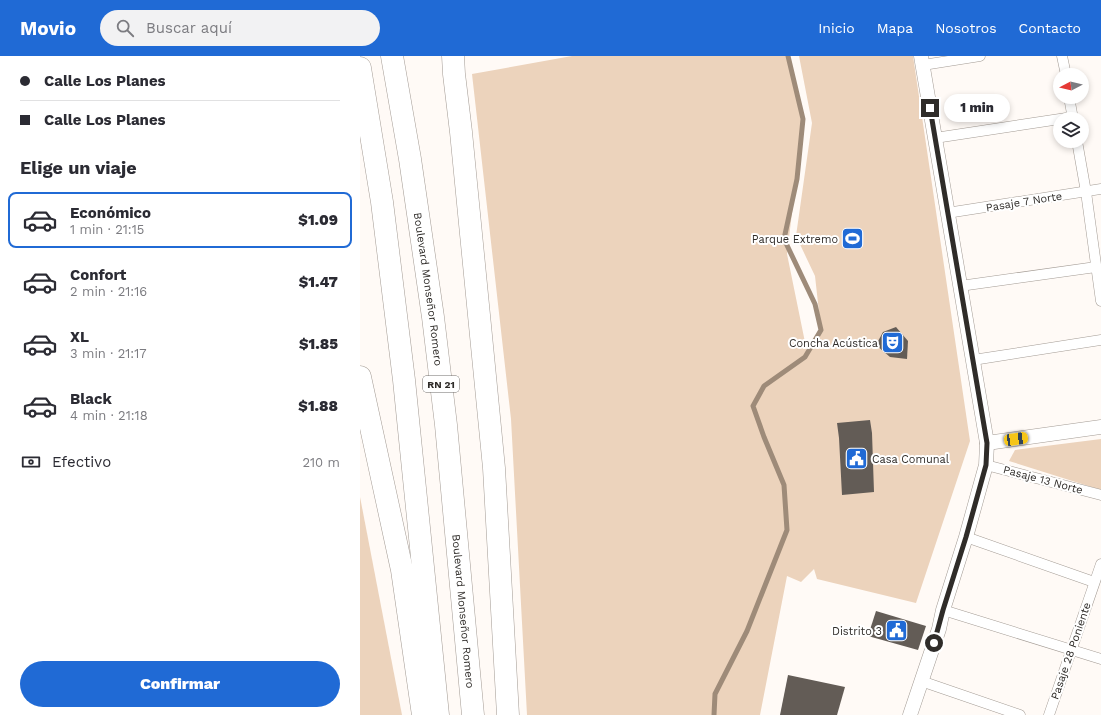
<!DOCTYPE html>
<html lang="es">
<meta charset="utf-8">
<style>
:root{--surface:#fff;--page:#f2f2f3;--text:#2b2b33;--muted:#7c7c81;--line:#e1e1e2;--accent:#206ad5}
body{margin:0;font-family:"Work Sans",sans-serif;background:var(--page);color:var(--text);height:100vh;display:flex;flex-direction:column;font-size:15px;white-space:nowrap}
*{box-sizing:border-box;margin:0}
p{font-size:13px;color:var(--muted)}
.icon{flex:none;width:22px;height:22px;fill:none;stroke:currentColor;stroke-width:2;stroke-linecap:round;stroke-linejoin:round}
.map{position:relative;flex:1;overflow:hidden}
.sheet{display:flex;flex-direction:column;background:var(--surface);width:360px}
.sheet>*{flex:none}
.hud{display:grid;align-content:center;height:88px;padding:0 20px;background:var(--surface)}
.needle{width:26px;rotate:263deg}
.buttons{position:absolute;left:693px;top:12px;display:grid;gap:8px}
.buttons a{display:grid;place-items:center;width:36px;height:36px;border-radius:50%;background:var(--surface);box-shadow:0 2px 6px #0003;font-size:20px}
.end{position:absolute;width:18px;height:18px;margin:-9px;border:5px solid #2f2c29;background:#fff;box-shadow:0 0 0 2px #fff}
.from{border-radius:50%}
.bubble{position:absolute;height:28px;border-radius:14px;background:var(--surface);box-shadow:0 2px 6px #0003;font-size:13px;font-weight:800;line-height:28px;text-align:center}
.car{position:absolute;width:12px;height:24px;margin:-12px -6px;border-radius:5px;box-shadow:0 0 3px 1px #0007;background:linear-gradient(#f5c518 24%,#345 0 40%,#f5c518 0 76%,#345 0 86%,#f5c518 0)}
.hud b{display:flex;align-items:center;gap:14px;height:38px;font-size:15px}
.hud b+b{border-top:1px solid var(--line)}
.hud i{width:10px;height:10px;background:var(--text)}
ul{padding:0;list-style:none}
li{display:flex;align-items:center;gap:12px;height:56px;margin:0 8px 6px;padding:0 12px;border:2px solid transparent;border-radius:8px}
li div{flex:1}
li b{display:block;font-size:15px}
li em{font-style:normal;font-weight:800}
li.active{border-color:var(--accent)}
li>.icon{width:36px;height:36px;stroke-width:1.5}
h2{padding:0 20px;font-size:18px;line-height:48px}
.pay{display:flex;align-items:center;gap:10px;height:44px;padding:0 20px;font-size:15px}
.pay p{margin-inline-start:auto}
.primary-button{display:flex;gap:8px;margin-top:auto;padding:8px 20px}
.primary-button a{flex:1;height:46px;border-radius:24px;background:var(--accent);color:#fff;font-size:16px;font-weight:800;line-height:46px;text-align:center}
header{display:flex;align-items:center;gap:24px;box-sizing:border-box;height:56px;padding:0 20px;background:var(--accent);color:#fff}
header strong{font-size:19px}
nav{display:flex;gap:22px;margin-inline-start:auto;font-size:14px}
.search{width:280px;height:36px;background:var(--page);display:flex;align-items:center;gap:10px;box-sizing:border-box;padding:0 14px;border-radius:22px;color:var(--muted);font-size:15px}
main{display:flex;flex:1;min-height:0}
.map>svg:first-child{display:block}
.green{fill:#ecd3bc}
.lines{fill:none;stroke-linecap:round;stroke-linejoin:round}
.stream{stroke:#9e8b79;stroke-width:5}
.building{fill:#635c56}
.pedestrian-casing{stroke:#a39b94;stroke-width:11}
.minor-casing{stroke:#a39b94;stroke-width:15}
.trunk-casing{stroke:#a39b94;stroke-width:23}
.pedestrian{stroke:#fff;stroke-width:10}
.minor{stroke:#fff;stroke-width:14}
.trunk{stroke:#fff;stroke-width:22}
.route{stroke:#2f2c29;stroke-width:5}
.labels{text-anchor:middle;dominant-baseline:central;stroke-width:4;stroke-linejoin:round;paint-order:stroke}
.shield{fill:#fff;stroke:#6d6b69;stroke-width:1}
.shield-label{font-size:10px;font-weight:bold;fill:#2f2c29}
.street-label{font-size:11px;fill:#2f2c29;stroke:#fff}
.poi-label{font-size:11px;fill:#2f2c29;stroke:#fff;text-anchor:end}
</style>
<header>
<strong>Movio</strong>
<div class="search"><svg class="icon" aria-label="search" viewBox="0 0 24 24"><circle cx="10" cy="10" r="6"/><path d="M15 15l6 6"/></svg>Buscar aquí</div>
<nav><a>Inicio</a><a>Mapa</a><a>Nosotros</a><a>Contacto</a></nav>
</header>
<main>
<section class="sheet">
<div class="hud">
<b><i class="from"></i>Calle Los Planes</b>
<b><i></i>Calle Los Planes</b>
</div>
<h2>Elige un viaje</h2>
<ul>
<li class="active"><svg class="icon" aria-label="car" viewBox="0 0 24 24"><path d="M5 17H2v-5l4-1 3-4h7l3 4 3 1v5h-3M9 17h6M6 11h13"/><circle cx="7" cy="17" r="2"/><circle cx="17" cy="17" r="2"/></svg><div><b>Económico</b><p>1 min · 21:15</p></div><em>$1.09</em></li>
<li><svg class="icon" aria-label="car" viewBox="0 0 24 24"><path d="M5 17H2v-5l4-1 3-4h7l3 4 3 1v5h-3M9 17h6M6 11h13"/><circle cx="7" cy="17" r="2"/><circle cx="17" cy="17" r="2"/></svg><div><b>Confort</b><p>2 min · 21:16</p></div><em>$1.47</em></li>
<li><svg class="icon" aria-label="car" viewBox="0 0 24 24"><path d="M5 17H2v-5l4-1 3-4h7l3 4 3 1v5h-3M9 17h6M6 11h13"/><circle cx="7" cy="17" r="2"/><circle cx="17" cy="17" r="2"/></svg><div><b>XL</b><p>3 min · 21:17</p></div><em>$1.85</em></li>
<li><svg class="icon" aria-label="car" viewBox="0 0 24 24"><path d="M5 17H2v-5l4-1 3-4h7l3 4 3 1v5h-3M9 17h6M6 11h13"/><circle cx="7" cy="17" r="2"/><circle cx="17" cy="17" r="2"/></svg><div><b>Black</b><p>4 min · 21:18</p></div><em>$1.88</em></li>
</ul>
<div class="pay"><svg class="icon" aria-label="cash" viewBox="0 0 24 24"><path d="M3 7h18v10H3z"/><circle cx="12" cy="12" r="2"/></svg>Efectivo<p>210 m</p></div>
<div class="primary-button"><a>Confirmar</a></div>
</section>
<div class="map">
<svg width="741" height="659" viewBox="0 0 741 659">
<rect width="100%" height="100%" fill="#fffaf6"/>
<g class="green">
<path d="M212,0H429L443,66L427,198L447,296L461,274L455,220L436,180L452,67L439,0H553L610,385L556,547L457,523L454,513L441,526L427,520L400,659H167L151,363L112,18Z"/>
<path d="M741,383V434L649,405L655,394Z"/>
<path d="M0,441L1,446L42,659H0Z"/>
</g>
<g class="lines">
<path class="stream" d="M354,659L355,638L387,575L427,474L424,429L404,381L393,350L404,330L445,301L461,274L455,248L424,183L437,123L443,63L428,0"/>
</g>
<g class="building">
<path d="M536,271L548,285L547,303L530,301L516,289L523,276Z"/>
<path d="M510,364L512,377L514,436L482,439L479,382L477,367Z"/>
<path d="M516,555L566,570L558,594L508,580Z"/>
<path d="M428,619L485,631L477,659H420Z"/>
</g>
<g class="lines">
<defs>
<g id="pedestrian">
<path d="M702,0L706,19"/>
<path d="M563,9L620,0"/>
<path d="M709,41L713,63"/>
<path d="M575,82L713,61"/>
<path d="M717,85L726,136L741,245"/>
<path d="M587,157L741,133"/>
<path d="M600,230L736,211"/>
<path d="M613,304L741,284"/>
<path d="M626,409L741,439"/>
<path d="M606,481L734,526"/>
<path d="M583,554L741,603"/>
<path d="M561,625L660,659"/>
<path d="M689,659L741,508"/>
</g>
<g id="minor">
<path d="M627,387L741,371"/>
<path d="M550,659L579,573L583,554L606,481L626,409L627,387L561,0"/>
</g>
<g id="trunk">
<path id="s1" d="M32,0L50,103L73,261L86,369L113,659"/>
<path d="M93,0L94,18L101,76L134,412L148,659"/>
<path d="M0,12L22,146L44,324L78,659"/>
<path d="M0,321L42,514L63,659"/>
</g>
</defs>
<use href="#pedestrian" class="pedestrian-casing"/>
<use href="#minor" class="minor-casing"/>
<use href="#trunk" class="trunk-casing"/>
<use href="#pedestrian" class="pedestrian"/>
<use href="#minor" class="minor"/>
<use href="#trunk" class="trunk"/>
</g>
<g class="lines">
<path class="route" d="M570,52L627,387L626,409L606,481L583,554L574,587"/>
</g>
<defs>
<symbol id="stadium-square" viewBox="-11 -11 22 22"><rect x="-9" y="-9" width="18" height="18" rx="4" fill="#206ad5" stroke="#fff"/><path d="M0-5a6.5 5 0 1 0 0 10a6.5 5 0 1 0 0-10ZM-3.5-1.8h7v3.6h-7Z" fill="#fff"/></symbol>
<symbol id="theatre-square" viewBox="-11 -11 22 22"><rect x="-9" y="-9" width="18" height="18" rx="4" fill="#206ad5" stroke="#fff"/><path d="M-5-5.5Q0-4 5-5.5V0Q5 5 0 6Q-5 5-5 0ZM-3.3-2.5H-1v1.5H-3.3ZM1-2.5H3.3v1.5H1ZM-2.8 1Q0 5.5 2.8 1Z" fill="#fff"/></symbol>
<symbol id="civic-square" viewBox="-11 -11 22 22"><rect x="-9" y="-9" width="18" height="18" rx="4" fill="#206ad5" stroke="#fff"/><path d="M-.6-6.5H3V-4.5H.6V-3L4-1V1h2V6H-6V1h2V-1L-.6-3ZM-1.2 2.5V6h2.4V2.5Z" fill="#fff"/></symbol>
</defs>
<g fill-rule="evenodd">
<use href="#stadium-square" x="480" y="170" width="25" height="25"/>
<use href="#theatre-square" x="520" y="274" width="25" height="25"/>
<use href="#civic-square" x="484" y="390" width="25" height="25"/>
<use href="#civic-square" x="524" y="562" width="25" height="25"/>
</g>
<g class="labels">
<rect class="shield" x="63" y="320" width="36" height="16" rx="3"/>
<g class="shield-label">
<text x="81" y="328">RN 21</text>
</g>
<g class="street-label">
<text transform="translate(664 146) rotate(-9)">Pasaje 7 Norte</text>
<text stroke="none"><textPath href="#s1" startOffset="236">Boulevard Monseñor Romero</textPath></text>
<text transform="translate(683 424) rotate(15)">Pasaje 13 Norte</text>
<text stroke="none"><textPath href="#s1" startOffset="560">Boulevard Monseñor Romero</textPath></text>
<text transform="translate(711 595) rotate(-71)">Pasaje 28 Poniente</text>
</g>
<g class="poi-label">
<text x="478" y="183">Parque Extremo</text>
<text x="518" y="287">Concha Acústica</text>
<text x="512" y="403" text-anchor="start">Casa Comunal</text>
<text x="522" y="575">Distrito 3</text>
</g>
</g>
</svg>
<div class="buttons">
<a><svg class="needle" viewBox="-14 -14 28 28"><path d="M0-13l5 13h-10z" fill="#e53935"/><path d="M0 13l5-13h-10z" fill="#7c7c81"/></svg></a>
<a><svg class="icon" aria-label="layers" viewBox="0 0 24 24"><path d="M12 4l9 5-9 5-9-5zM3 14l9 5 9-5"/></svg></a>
</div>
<i class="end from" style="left:574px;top:587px"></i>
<i class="end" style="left:570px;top:52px"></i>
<div class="bubble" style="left:584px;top:38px;width:66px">1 min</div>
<i class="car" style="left:656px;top:383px;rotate:82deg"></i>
</div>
</main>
